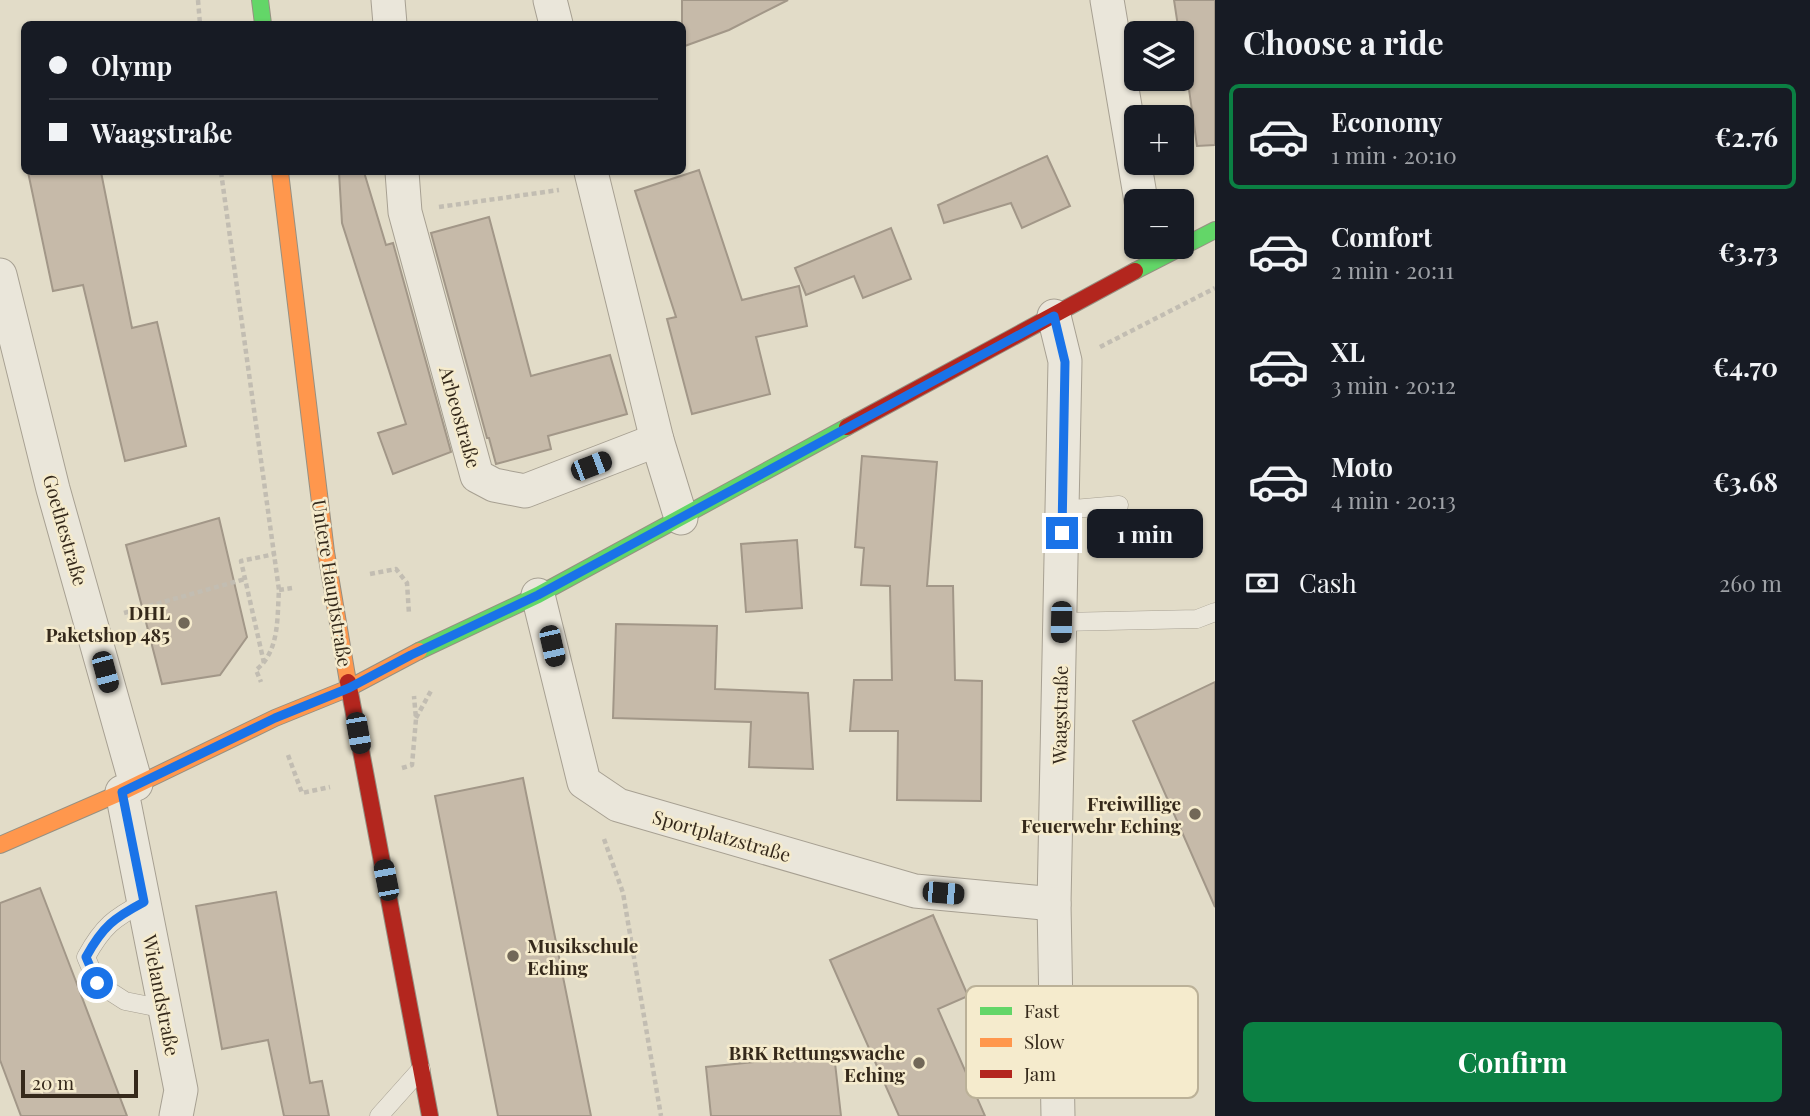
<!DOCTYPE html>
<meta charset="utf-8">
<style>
:root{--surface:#171b24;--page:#20242c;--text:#f1f3f6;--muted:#9ea1a6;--line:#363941;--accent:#0b8043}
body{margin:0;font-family:"Playfair Display",serif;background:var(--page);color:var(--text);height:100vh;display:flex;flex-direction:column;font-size:26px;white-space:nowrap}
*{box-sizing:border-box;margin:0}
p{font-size:23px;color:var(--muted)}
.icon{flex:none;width:38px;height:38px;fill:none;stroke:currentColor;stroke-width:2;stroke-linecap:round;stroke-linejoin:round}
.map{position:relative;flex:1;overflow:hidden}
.side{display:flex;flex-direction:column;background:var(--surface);width:595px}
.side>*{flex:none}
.top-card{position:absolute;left:21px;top:21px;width:665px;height:154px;border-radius:10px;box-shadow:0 2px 5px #0004;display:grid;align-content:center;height:154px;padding:0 28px;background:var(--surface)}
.tools{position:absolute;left:1124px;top:21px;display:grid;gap:14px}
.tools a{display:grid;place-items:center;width:70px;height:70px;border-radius:10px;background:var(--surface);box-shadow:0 2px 5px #0004;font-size:35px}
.scale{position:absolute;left:21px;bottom:18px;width:117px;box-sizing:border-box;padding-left:7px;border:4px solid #35291b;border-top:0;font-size:19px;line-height:24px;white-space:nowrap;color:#35291b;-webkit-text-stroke:5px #f5ebcd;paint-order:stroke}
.end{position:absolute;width:32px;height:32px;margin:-16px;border:9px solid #1a73e8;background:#fff;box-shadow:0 0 0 4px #fff}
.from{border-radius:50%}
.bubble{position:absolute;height:49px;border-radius:10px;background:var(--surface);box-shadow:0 2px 5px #0004;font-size:23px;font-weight:700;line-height:49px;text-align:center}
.car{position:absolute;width:21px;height:42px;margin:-21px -10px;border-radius:9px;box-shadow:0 0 5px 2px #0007;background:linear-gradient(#222 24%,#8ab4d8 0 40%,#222 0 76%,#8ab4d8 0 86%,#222 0)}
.top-card b{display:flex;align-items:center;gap:24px;height:66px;font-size:26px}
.top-card b+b{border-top:2px solid var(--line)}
.top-card i{width:18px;height:18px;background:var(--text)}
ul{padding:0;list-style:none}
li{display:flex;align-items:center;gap:21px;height:105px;margin:0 14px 10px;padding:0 14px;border:4px solid transparent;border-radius:10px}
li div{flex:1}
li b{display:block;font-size:26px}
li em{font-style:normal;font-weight:700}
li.selected{border-color:var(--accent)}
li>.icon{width:63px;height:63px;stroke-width:1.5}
h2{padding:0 28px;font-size:32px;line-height:84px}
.pay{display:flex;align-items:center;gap:18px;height:77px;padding:0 28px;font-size:26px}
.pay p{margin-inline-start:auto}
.action{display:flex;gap:14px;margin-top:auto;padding:14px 28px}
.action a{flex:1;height:80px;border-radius:10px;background:var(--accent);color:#fff;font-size:28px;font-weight:700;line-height:80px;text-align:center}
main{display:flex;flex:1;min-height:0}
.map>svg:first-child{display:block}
.building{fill:#c6baa9;stroke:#a29788;stroke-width:2}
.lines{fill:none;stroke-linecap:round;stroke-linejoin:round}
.lane-casing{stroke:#a7a092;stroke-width:19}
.street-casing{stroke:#a7a092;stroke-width:35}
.fast-casing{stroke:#969082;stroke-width:18}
.slow-casing{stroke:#969082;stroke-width:18}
.jam-casing{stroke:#969082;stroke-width:18}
.path{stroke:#c2bdb2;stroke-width:4.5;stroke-dasharray:5 3.5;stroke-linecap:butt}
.lane{stroke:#eae6da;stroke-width:18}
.street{stroke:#eae6da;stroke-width:33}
.fast{stroke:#63d668;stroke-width:16}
.slow{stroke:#ff974d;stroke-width:16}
.jam{stroke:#b3261e;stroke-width:16}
.route{stroke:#1a73e8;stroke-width:9}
.poi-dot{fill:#726858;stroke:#f5ebcd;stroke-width:2.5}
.labels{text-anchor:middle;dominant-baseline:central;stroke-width:5;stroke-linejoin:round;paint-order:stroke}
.street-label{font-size:19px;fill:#35291b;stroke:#f5ebcd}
.poi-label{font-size:19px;font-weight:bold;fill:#35291b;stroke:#f5ebcd;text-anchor:end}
.key{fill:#f5ebcd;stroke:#bbb198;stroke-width:2}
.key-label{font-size:19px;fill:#35291b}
</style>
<main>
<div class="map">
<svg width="1215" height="1116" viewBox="0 0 1215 1116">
<rect width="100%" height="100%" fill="#e2dcc8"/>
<g class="building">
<path d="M682,0H788L729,30L682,47Z"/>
<path d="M1174,0H1215V145L1197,146L1181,33H1179Z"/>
<path d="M1047,156L1070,206L1022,228L1011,203L944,223L938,205Z"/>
<path d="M699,170L742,300L799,286L807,326L756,337L770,394L692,414L667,319L676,317L635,191Z"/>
<path d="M28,172H101L132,328L157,322L186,446L125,461L83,285L53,291Z"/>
<path d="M339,172H364L386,245L393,243L451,452L393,474L378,433L406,424L342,223Z"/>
<path d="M489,217L531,376L610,355L627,414L548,436L551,449L496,464L489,438H487L431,233Z"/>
<path d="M891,228L911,279L863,298L854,276L806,295L795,268Z"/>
<path d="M862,456L937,462L927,586H953L955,680L982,681L981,801L897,800L898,731H850L854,680H892L890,586L861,585L864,548L855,547Z"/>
<path d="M219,518L247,637L220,675L162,684L126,545Z"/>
<path d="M797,540L802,608L746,612L741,544Z"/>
<path d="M616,624L717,626L715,689L808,693L813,769L749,767L751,722L613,718Z"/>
<path d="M1215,682V907L1133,721Z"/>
<path d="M523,778L591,1116H498L435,796Z"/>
<path d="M40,888L75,979L127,1116H21L0,1060V903Z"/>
<path d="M276,892L310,1083L322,1081L329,1116H284L268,1040L222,1049L196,906Z"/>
<path d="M933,915L968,996L938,1009L985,1116H899L830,960Z"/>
<path d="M834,1054L841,1116H711L706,1067Z"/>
</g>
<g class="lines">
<defs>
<g id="lane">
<path d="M1062,510L1119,505"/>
<path d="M1061,622L1197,619L1215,612"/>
<path d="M144,902C114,918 103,926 86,957L97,983L125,1001L165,1009"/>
<path d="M379,1116L421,1069"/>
</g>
<g id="street">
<path d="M388,0L390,24"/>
<path d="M550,0L556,24"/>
<path d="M1107,0L1141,201"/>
<path d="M402,172L405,212L477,476L494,485L525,491L657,440"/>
<path d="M591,172L657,440L681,518"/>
<path d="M0,275L53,489L136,784"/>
<path d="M1054,316L1065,361L1054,904L1058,1116"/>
<path d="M538,595L584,782L618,805L915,891L1054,904"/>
<path d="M122,792L181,1090L176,1116"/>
</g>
<g id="fast">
<path d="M260,0L263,24"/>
<path d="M1135,271L1215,230"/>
<path d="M419,651L538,595L847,427"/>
</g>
<g id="slow">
<path d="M280,172L326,552L348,682"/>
<path d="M0,845L122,792L275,718L349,688L419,651"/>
</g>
<g id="jam">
<path d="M847,427L1135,271"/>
<path d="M348,682L430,1116"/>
</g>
</defs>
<use href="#lane" class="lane-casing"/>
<use href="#street" class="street-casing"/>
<use href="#fast" class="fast-casing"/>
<use href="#slow" class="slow-casing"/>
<use href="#jam" class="jam-casing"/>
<g class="path">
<path d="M198,0L200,24"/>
<path d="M221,172L279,590C277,617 280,651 256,670L261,682"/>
<path d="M439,207L559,190"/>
<path d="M1100,347L1215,288"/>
<path d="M370,574L396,569L407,583L409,614"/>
<path d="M279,590L292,588"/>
<path d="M124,613L245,579"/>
<path d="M264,663L241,561L275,554"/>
<path d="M416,718L432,689"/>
<path d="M288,755L302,793L330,787"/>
<path d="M402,768L412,765L416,719L414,696"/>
<path d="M604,839L623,893L661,1116"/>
</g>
<use href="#lane" class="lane"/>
<use href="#street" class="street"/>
<use href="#fast" class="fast"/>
<use href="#slow" class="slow"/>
<use href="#jam" class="jam"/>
</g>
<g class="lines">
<path class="route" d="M97,983L86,957C103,926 114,918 144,902L122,792L275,718L349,688L411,655L538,595L1054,316L1065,362L1062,533"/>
</g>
<g class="poi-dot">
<circle cx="184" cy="623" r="7"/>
<circle cx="1195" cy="814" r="7"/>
<circle cx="513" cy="956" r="7"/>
<circle cx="919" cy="1063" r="7"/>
</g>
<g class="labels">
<g class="street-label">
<text transform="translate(461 417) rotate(74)">Arbeostraße</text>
<text transform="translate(66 530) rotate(74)">Goethestraße</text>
<text transform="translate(333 583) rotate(81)">Untere Hauptstraße</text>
<text transform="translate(1059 715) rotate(-89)">Waagstraße</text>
<text transform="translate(722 835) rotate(16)">Sportplatzstraße</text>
<text transform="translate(162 995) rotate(79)">Wielandstraße</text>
</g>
<g class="poi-label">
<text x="170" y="612">DHL<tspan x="170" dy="22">Paketshop 485</tspan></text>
<text x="1181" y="803">Freiwillige<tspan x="1181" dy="22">Feuerwehr Eching</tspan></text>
<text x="527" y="945" text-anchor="start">Musikschule<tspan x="527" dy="22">Eching</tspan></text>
<text x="905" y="1052">BRK Rettungswache<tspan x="905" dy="22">Eching</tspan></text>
</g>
</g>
<rect x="966" y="986" width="232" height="112" rx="10" class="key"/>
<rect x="980" y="1007" width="32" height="8" fill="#63d668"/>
<rect x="980" y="1038" width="32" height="9" fill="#ff974d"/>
<rect x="980" y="1070" width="32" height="8" fill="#b3261e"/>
<g class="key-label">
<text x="1024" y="1018">Fast</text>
<text x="1024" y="1049">Slow</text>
<text x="1024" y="1081">Jam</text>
</g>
</svg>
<div class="tools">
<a><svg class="icon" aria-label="layers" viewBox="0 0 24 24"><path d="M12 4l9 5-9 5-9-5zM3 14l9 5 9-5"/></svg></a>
<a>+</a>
<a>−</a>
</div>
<div class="scale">20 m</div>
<i class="end from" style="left:97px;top:983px"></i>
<i class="end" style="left:1062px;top:533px"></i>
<div class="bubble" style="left:1087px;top:509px;width:116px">1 min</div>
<i class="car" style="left:591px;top:466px;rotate:69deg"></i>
<i class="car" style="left:1061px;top:622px;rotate:181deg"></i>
<i class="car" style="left:552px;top:646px;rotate:167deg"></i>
<i class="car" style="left:105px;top:672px;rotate:165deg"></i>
<i class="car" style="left:358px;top:733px;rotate:170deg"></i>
<i class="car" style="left:386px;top:880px;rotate:349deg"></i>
<i class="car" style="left:943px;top:893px;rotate:95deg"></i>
<div class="top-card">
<b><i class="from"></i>Olymp</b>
<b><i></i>Waagstraße</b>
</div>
</div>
<section class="side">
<h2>Choose a ride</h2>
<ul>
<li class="selected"><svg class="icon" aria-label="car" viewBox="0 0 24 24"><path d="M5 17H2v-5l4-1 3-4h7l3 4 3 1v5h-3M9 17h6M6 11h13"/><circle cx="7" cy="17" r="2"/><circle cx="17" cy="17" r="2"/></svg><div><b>Economy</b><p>1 min · 20:10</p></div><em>€2.76</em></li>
<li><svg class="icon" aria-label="car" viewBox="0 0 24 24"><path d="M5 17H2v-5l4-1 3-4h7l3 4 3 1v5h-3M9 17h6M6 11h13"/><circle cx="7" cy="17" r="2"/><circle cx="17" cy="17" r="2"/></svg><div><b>Comfort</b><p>2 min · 20:11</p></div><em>€3.73</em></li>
<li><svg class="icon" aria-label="car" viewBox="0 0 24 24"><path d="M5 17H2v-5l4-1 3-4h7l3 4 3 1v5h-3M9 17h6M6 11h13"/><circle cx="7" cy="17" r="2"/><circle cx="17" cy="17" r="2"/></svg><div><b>XL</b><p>3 min · 20:12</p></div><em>€4.70</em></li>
<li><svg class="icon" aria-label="car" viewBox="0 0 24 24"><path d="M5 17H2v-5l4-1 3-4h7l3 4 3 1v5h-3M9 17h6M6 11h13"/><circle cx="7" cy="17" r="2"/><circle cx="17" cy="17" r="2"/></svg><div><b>Moto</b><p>4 min · 20:13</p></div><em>€3.68</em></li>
</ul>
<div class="pay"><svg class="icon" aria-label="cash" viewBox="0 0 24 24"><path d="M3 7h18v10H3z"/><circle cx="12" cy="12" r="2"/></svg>Cash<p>260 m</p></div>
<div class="action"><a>Confirm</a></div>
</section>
</main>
